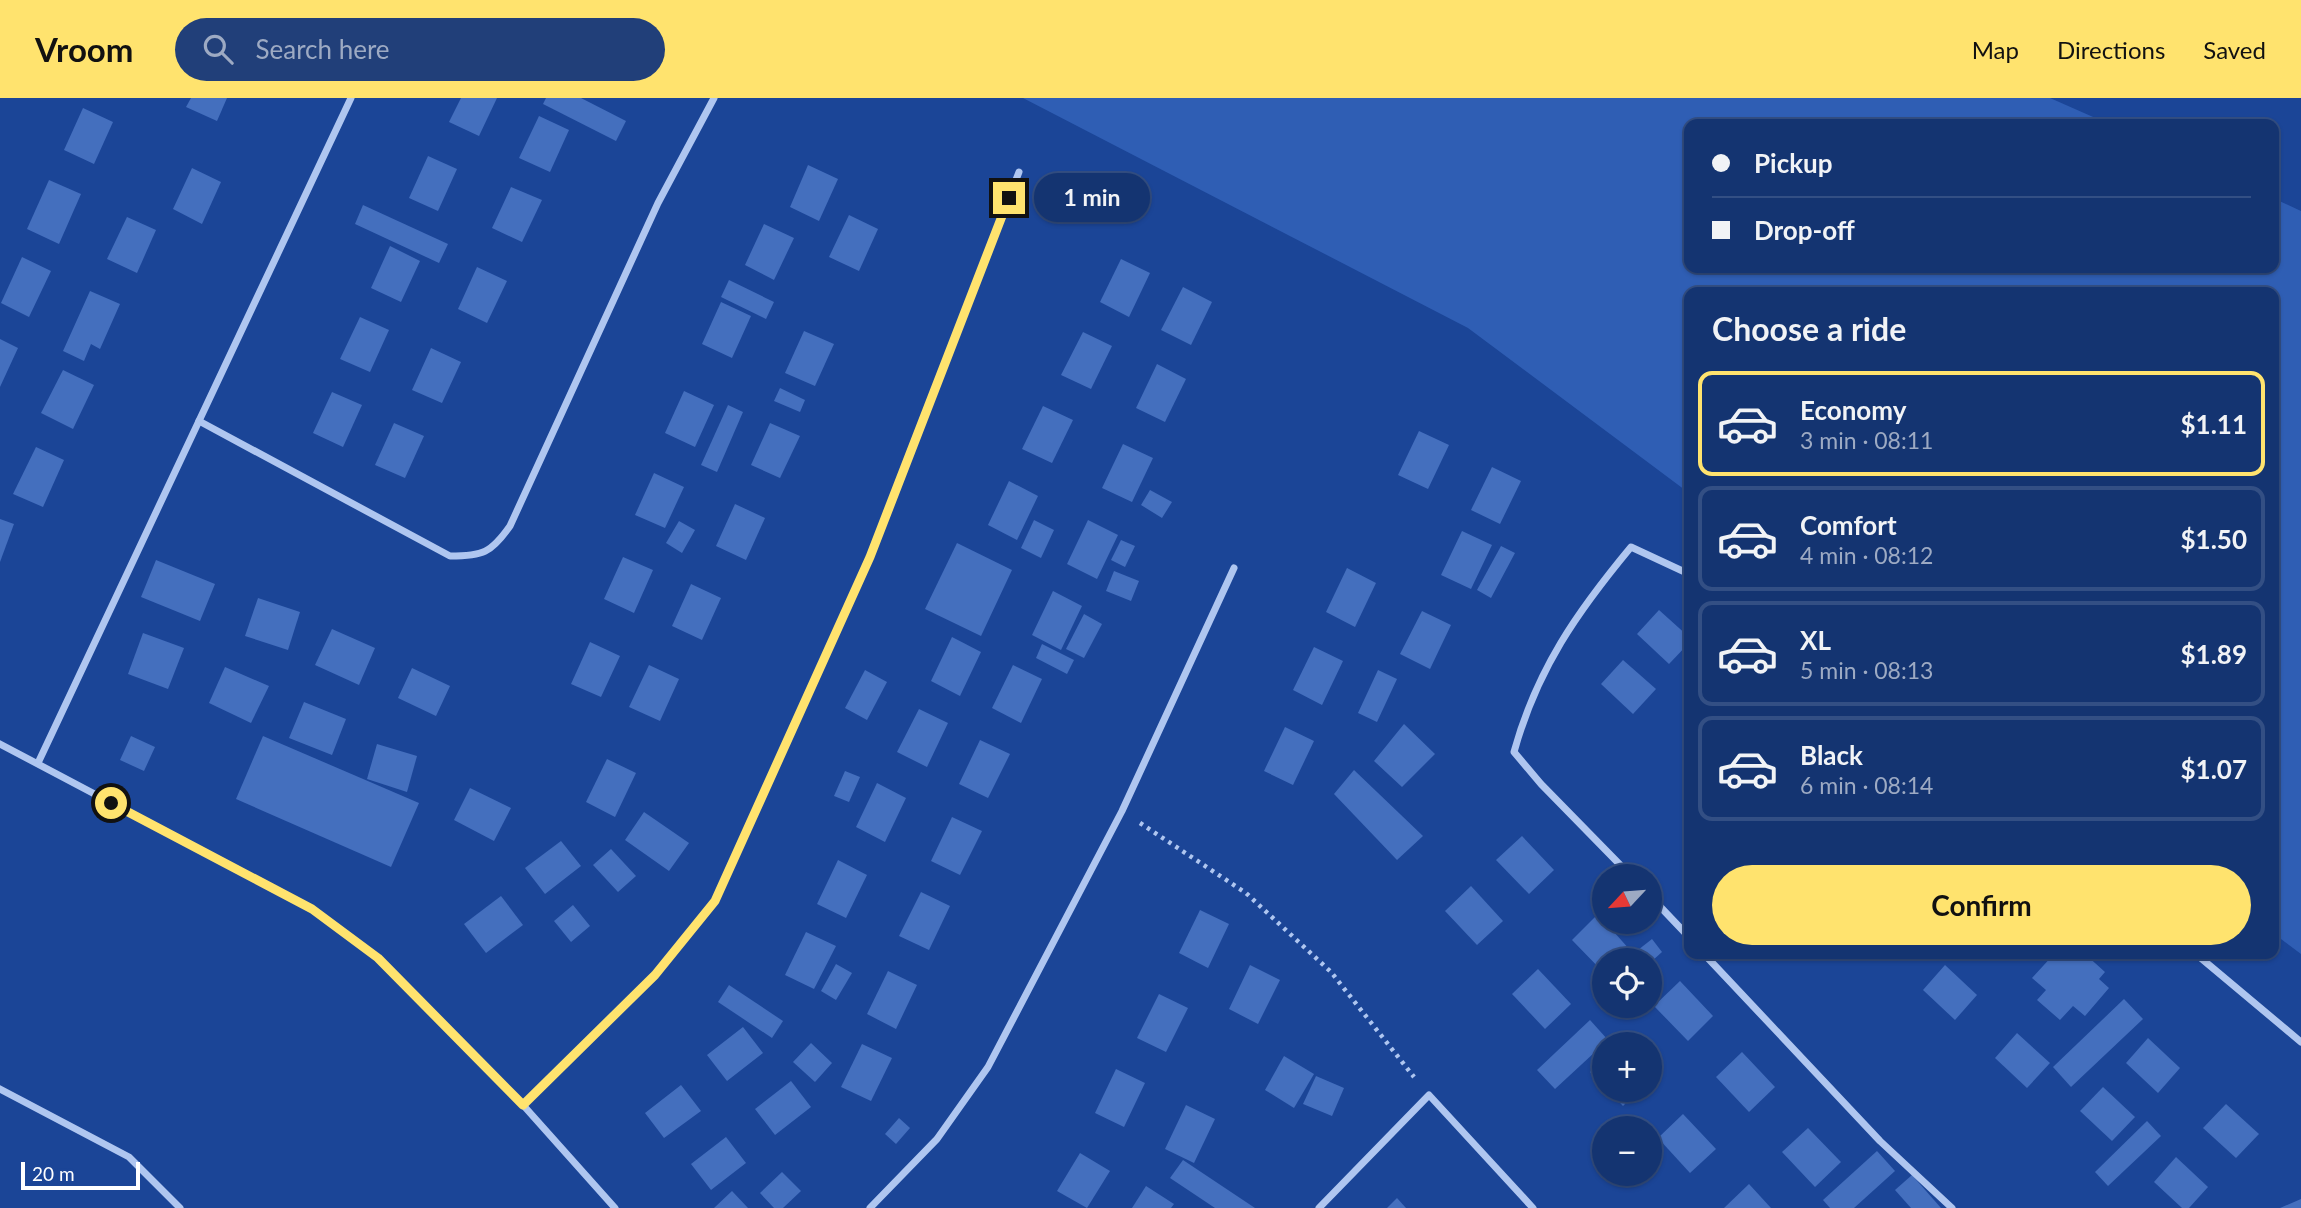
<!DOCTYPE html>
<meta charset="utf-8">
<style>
:root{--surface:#143471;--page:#213f79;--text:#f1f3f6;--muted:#9daac3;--line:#334f84;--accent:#ffe36e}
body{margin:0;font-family:Lato,sans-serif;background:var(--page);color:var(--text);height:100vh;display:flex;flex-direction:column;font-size:26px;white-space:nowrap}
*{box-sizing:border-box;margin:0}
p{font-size:23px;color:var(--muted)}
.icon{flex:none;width:38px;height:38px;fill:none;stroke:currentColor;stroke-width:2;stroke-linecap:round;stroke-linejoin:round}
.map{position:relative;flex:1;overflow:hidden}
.sheet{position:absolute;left:1684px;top:189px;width:595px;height:672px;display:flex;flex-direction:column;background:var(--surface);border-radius:14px;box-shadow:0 2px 5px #0004,0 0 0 2px var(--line)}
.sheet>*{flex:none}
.guide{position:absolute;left:1684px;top:21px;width:595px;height:154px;border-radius:14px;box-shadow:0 2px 5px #0004,0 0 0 2px var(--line);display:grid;align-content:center;height:154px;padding:0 28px;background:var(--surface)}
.needle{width:46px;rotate:244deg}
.controls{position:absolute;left:1592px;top:766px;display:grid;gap:14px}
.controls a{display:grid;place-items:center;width:70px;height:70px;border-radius:50%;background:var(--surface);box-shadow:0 2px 5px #0004,0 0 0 2px var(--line);font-size:35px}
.scale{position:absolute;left:21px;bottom:18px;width:119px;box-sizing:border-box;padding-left:7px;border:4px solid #fff;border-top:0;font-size:19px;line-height:24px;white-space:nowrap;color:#fff;-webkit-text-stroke:5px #1b4597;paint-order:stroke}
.end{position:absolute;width:32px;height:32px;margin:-16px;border:9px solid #ffe36e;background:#111;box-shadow:0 0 0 4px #111}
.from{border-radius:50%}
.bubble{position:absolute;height:49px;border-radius:24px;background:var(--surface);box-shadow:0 2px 5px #0004,0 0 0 2px var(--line);font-size:23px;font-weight:700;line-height:49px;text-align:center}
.guide b{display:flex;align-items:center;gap:24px;height:66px;font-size:26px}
.guide b+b{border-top:2px solid var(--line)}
.guide i{width:18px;height:18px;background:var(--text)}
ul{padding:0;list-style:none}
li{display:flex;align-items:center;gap:21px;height:105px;margin:0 14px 10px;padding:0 14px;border:4px solid var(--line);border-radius:14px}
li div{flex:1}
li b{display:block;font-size:26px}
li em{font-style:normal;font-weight:700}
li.current{border-color:var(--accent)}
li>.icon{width:63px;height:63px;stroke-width:1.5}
h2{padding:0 28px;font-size:32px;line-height:84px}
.cta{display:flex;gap:14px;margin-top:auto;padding:14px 28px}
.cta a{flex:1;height:80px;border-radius:42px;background:var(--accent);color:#111;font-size:28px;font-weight:700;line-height:80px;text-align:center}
header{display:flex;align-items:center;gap:42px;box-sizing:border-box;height:98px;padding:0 35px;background:var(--accent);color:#111}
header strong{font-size:33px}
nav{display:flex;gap:38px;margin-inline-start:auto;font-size:24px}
.search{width:490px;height:63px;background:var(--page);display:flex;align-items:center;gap:18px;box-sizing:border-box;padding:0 24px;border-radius:38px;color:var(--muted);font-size:26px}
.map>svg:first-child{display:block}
.green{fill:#2f5eb4}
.building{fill:#446fbe}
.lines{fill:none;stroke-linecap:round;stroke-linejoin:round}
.path{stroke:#afc6f0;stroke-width:4.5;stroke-dasharray:3.5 5;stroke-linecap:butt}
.minor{stroke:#afc6f0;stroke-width:7}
.route{stroke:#ffe36e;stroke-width:9}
</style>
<header>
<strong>Vroom</strong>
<div class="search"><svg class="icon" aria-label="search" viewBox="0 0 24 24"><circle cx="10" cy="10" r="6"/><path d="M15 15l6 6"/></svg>Search here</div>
<nav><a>Map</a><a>Directions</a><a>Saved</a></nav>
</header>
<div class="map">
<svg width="2301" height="1110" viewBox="0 0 2301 1110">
<rect width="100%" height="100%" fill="#1b4597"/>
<path class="green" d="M1023,0H2050L2109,26H1689V170H2273V100L2301,113V856L2273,835V194H1689V395L1468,230Z"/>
<g class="building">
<path d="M191,0H227L217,23L186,9Z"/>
<path d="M461,0H497L479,38L449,24Z"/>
<path d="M546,0H581L626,23L616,43L543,6Z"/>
<path d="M83,10L113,24L94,66L64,52Z"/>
<path d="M539,18L569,32L550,74L519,60Z"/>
<path d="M428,58L457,71L438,113L409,100Z"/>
<path d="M808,67L838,81L819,123L790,109Z"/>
<path d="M192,70L221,84L202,126L173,111Z"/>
<path d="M49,82L81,96L59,146L27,131Z"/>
<path d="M511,89L542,102L522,144L492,130Z"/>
<path d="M363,107L448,146L439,165L355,126Z"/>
<path d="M849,117L878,131L859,173L829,159Z"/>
<path d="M127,119L156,132L137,175L107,161Z"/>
<path d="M764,126L794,140L774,182L745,167Z"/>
<path d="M390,148L420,163L401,204L371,190Z"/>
<path d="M22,159L51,173L29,219L1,205Z"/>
<path d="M1121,161L1150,175L1129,219L1100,204Z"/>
<path d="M477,169L507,183L487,225L458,211Z"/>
<path d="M729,182L774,204L766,221L721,199Z"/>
<path d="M1183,189L1212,204L1191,247L1161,232Z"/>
<path d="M90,193L120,206L100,251L91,246L84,263L63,253Z"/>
<path d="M721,204L751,218L732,260L702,246Z"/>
<path d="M360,219L389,232L370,274L340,261Z"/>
<path d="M804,233L834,246L815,288L785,275Z"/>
<path d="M1083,234L1112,248L1091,291L1061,277Z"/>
<path d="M0,241L18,250L0,289Z"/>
<path d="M431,250L461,264L442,305L412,292Z"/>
<path d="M1157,266L1186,281L1165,324L1136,310Z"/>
<path d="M63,272L94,287L73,331L41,315Z"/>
<path d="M780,290L805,302L800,314L774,303Z"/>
<path d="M684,293L714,307L695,349L665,335Z"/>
<path d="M332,294L362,307L343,349L313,335Z"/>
<path d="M728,307L743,314L717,374L701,367Z"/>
<path d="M1043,308L1073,322L1052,365L1022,351Z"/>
<path d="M394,325L424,338L405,380L375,367Z"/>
<path d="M770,325L800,338L780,380L751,367Z"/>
<path d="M1419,333L1449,347L1428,391L1398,377Z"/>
<path d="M1123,346L1153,360L1132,404L1102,390Z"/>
<path d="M36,349L64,362L43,409L13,396Z"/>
<path d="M1492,369L1521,383L1500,426L1471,412Z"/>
<path d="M654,375L684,389L665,430L635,417Z"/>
<path d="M1009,383L1038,398L1017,442L988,427Z"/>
<path d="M1150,392L1172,404L1162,420L1141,407Z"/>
<path d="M735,406L765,420L746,462L716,448Z"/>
<path d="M0,421L14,426L0,464Z"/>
<path d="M1034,422L1054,432L1041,460L1021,450Z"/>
<path d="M1088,422L1118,437L1097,481L1067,466Z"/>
<path d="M679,423L695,432L682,455L666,445Z"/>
<path d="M1462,433L1492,447L1471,491L1441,477Z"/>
<path d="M1121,442L1135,448L1125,469L1111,462Z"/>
<path d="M957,445L1012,472L981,538L925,511Z"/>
<path d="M1501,448L1515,455L1491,500L1477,492Z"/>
<path d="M623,459L653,472L634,515L604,501Z"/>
<path d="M156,462L215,486L200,523L141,499Z"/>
<path d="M1347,470L1376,485L1355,529L1326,514Z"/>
<path d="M1114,473L1139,483L1131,503L1106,493Z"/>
<path d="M691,486L721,500L702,542L672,528Z"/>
<path d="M1053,493L1082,508L1061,552L1032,537Z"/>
<path d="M258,500L300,514L288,552L245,538Z"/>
<path d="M1659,512L1689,539V545L1669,566L1637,536Z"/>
<path d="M1422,513L1451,527L1430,571L1400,556Z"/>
<path d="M1084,516L1102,526L1084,560L1066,551Z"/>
<path d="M332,531L375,550L359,587L315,567Z"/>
<path d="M143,535L184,550L168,591L128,576Z"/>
<path d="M952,539L981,554L960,598L931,583Z"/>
<path d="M590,544L620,558L601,599L571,586Z"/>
<path d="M1042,546L1074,562L1067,576L1036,560Z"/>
<path d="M1314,549L1343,563L1322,607L1293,592Z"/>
<path d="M1623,562L1656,591L1633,616L1601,586Z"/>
<path d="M649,567L679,581L660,623L629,609Z"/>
<path d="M1013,567L1042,581L1021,625L992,610Z"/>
<path d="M225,569L269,588L251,625L209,605Z"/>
<path d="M412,570L450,588L436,618L398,600Z"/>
<path d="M865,572L887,584L867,622L845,610Z"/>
<path d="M1378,572L1397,581L1377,624L1358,615Z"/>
<path d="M304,604L346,621L332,657L289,640Z"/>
<path d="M919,611L948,625L927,669L897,654Z"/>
<path d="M1404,626L1435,656L1402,689L1374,663Z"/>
<path d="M1285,629L1314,643L1293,687L1264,673Z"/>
<path d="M131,638L155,649L144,673L120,662Z"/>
<path d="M263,638L419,705L391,769L236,701Z"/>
<path d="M980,642L1010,656L988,700L959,686Z"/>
<path d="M377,646L417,658L407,694L367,681Z"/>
<path d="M607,661L636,675L615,719L586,704Z"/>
<path d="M1354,672L1423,738L1397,762L1334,696Z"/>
<path d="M845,673L860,679L849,704L834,698Z"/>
<path d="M877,685L906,700L885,744L856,729Z"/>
<path d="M470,690L511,710L494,743L454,722Z"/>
<path d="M644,714L689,745L669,773L625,742Z"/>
<path d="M952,719L982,733L960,777L931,763Z"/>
<path d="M1522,738L1554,772L1529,796L1496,762Z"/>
<path d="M561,743L581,768L545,796L525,770Z"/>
<path d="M611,751L636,778L618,794L593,767Z"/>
<path d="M838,762L867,777L846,820L817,806Z"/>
<path d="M1471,788L1503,823L1477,847L1445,813Z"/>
<path d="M921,794L950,808L929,852L899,838Z"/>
<path d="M501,798L523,827L486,855L464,826Z"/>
<path d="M573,807L590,828L571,844L554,823Z"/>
<path d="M1200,812L1229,826L1208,870L1179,855Z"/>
<path d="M1598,816L1630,852L1618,863H1605V876L1572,842Z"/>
<path d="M806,834L836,848L814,891L785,877Z"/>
<path d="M1652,841L1662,854L1652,863H1624Z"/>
<path d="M2054,856H2085L2105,874L2099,881L2109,890L2085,918L2073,908L2060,922L2037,902L2046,892L2032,880Z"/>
<path d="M836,866L852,875L836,902L821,893Z"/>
<path d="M1250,867L1280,882L1258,926L1229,911Z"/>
<path d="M1945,867L1977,897L1955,922L1923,892Z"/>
<path d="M1538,871L1571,906L1545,931L1512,896Z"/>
<path d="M888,873L917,887L896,931L867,916Z"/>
<path d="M1680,883L1713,918L1688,943L1654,908Z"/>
<path d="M729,887L783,923L772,940L718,904Z"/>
<path d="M1159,896L1188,910L1166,954L1137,940Z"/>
<path d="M2124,901L2143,921L2071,989L2053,969Z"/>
<path d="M1590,922L1608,942L1555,991L1537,972Z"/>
<path d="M743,929L763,955L727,983L707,957Z"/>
<path d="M2017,935L2050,965L2027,990L1995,960Z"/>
<path d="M2148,940L2180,970L2158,995L2126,965Z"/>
<path d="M811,945L832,965L815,984L793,964Z"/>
<path d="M862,946L892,960L871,1003L841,989Z"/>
<path d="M1742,954L1775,989L1749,1014L1716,979Z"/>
<path d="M1284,958L1314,976L1294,1010L1265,992Z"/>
<path d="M1605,960V989L1590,974Z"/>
<path d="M1116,971L1145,985L1124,1029L1095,1015Z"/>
<path d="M1316,978L1344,990L1332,1018L1303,1006Z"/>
<path d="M791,983L811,1009L775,1037L755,1011Z"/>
<path d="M681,987L701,1013L664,1040L645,1015Z"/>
<path d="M2103,989L2135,1019L2112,1043L2080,1013Z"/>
<path d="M1608,992H1639L1623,1008Z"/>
<path d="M2226,1006L2259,1036L2236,1060L2203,1030Z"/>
<path d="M1186,1007L1215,1021L1194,1065L1165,1051Z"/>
<path d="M1683,1016L1716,1051L1690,1075L1658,1040Z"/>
<path d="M899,1020L910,1030L896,1046L885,1036Z"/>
<path d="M2147,1023L2161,1038L2108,1088L2095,1074Z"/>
<path d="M1808,1030L1841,1064L1815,1089L1782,1054Z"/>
<path d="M726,1039L746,1065L711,1092L691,1066Z"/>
<path d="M1877,1053L1895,1073L1854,1110H1830L1823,1102Z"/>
<path d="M1080,1055L1110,1073L1087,1110L1057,1093Z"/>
<path d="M2176,1059L2208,1089L2189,1110H2182L2154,1084Z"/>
<path d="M1183,1062L1255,1110H1215L1170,1080Z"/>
<path d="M782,1074L801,1093L783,1110H774L760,1095Z"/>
<path d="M1912,1077L1941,1110H1911L1895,1092Z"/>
<path d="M1749,1086L1771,1110H1724Z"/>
<path d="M1146,1088L1174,1106L1171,1110H1132Z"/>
<path d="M732,1093L748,1110H714Z"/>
<path d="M1397,1100L1406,1110H1387Z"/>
<path d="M2301,1101V1110H2280Z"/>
</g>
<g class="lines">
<path class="path" d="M1140,725L1246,795L1331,874L1414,979"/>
<g class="minor">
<path d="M199,323L450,458C483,458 491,455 510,428L658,105L714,0"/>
<path d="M0,646L312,811L378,860L523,1007L615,1110"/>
<path d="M38,665L351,0"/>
<path d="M1632,779L1541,686L1514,654C1537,571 1577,514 1631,449L1689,476"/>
<path d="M1650,798L1689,839"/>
<path d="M1704,856L1880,1043L1952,1110"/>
<path d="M2196,856L2301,944"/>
<path d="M0,991L129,1059L180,1110"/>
<path d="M523,1007L655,877L715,803L870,459L1019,74"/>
<path d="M870,1110L937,1041L988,969L1122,713L1234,470"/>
<path d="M1319,1110L1429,997L1533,1110"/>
</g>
</g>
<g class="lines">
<path class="route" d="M111,705L312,811L378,860L523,1007L655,877L715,803L870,459L1009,100"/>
</g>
</svg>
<div class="controls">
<a><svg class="needle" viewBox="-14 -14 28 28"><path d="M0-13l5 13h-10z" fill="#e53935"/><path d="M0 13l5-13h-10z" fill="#9daac3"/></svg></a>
<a><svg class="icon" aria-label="locate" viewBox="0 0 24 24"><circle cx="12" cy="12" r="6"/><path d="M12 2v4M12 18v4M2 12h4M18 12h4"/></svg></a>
<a>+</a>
<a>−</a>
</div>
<div class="scale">20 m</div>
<i class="end from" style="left:111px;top:705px"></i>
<i class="end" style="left:1009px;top:100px"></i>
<div class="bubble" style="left:1034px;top:75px;width:116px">1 min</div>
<div class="guide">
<b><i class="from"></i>Pickup</b>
<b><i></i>Drop-off</b>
</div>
<section class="sheet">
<h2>Choose a ride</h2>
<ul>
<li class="current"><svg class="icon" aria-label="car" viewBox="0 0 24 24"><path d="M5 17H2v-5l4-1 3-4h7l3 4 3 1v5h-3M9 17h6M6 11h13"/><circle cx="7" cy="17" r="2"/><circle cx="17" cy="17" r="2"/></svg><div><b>Economy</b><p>3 min · 08:11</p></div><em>$1.11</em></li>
<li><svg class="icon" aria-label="car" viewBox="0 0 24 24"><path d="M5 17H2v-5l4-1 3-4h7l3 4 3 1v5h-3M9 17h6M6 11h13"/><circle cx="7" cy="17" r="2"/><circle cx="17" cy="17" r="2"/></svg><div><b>Comfort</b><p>4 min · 08:12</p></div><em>$1.50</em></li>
<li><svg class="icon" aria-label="car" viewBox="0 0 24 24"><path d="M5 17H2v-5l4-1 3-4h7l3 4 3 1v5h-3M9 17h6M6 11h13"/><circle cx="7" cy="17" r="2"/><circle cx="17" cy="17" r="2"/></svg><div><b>XL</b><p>5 min · 08:13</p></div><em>$1.89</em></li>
<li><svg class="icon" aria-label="car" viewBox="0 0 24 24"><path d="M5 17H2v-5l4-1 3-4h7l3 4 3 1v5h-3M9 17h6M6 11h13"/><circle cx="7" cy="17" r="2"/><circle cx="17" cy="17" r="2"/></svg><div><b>Black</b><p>6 min · 08:14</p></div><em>$1.07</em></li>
</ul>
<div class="cta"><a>Confirm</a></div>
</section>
</div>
